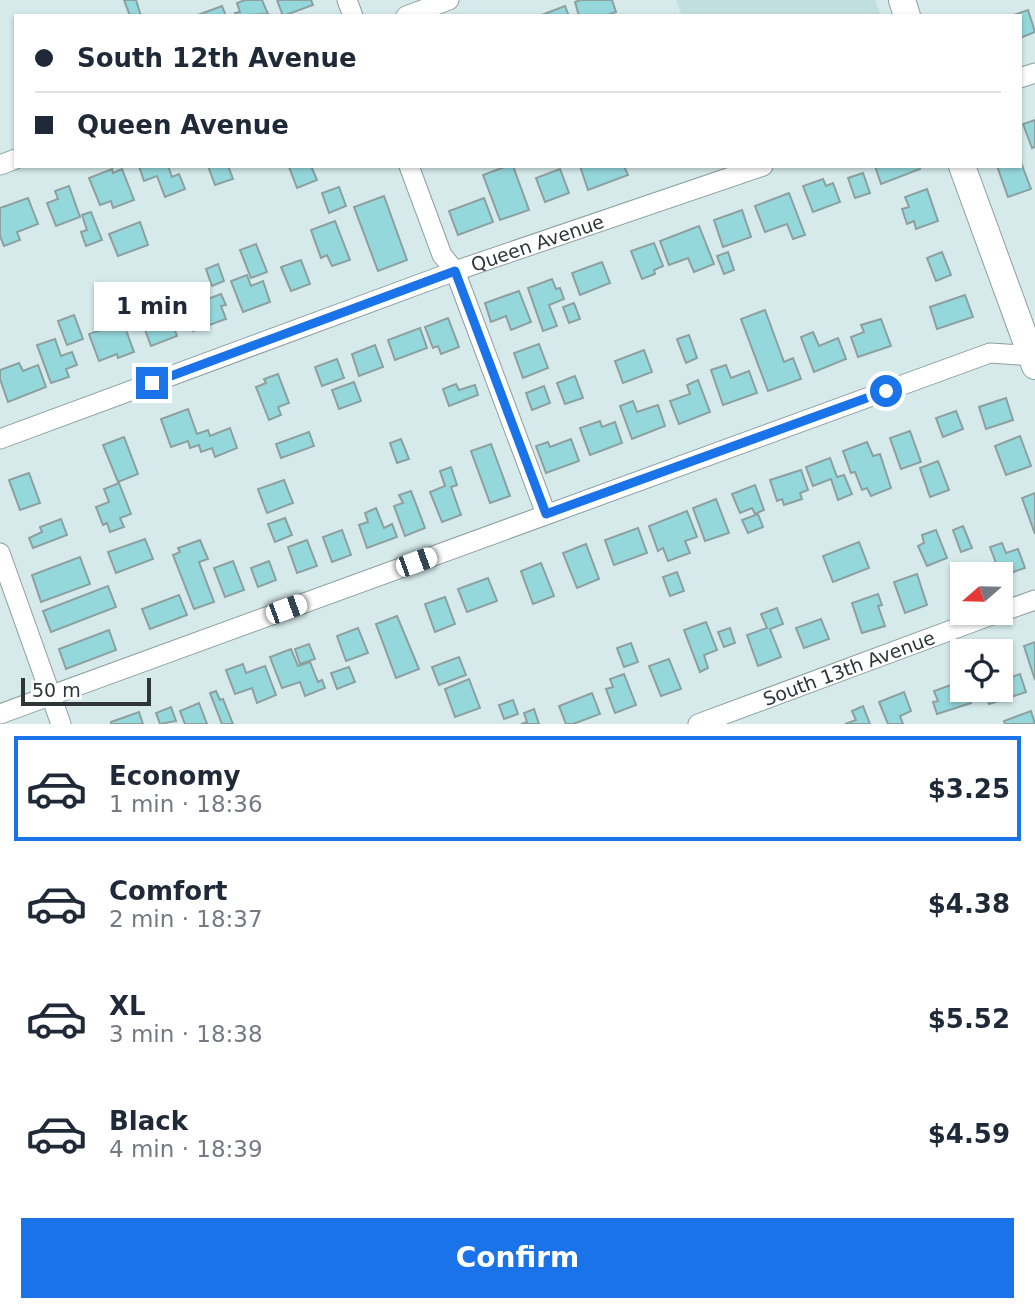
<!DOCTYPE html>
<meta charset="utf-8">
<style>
:root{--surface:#fff;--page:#f2f2f3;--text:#1f2937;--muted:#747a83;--line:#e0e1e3;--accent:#1a73e8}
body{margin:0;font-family:"DejaVu Sans",sans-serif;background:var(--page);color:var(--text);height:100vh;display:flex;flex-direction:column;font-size:26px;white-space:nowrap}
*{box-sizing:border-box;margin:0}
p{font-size:23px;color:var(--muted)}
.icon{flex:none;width:38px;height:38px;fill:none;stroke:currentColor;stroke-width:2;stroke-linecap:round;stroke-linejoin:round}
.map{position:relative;height:724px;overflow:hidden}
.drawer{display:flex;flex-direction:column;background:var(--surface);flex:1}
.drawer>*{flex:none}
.top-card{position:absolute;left:14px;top:14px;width:1008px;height:154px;border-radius:0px;box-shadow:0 2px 5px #0004;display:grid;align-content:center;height:154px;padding:0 21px;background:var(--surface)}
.needle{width:46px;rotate:250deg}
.buttons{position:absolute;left:950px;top:562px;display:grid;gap:14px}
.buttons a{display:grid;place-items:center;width:63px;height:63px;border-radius:0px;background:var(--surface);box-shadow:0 2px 5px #0004;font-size:35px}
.scale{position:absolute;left:21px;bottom:18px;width:130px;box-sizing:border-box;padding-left:7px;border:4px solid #2f3637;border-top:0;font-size:19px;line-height:24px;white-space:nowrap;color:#2f3637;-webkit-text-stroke:5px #fff;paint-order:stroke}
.end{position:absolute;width:32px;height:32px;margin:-16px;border:9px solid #1a73e8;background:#fff;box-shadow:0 0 0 4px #fff}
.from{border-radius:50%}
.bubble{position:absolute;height:49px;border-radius:0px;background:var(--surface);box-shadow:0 2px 5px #0004;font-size:23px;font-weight:700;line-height:49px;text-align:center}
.car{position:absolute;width:21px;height:42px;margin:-21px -10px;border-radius:9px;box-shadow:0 0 5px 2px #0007;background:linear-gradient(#fff 24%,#345 0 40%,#fff 0 76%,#345 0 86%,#fff 0)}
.top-card b{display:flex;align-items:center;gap:24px;height:66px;font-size:26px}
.top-card b+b{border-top:2px solid var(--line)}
.top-card i{width:18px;height:18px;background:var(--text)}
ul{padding:12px 0 0;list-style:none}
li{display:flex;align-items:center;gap:21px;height:105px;margin:0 14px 10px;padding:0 7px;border:4px solid transparent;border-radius:0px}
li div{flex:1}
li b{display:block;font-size:26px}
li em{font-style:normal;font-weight:700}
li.on{border-color:var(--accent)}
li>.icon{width:63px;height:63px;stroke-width:1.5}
.cta{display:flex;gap:14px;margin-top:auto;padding:14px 21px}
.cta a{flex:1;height:80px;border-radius:0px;background:var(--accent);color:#fff;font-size:28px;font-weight:700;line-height:80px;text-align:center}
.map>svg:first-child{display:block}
.built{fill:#c2dfe0}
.building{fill:#94d8dc;stroke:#8da0a0;stroke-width:2}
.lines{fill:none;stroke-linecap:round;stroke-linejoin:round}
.street-casing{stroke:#8d9fa0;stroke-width:21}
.secondary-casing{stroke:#8d9fa0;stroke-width:28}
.street{stroke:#fff;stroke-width:19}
.secondary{stroke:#fff;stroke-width:26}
.route{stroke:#1a73e8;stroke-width:9}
.labels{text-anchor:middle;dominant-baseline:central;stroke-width:6;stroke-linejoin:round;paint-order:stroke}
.street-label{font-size:19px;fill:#2f3637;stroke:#fff}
</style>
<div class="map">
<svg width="1035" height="724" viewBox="0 0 1035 724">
<rect width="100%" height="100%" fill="#d6eaeb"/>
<path class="built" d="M676,0H875L881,16H682Z"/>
<g class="building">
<path d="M124,0H136L141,16H130Z"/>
<path d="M245,0H262L268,14L236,16L235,13L240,12L237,3Z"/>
<path d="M277,0H311L313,5L283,16Z"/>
<path d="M580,0H612L616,12L605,16H579L575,2Z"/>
<path d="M222,6L226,16H195Z"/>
<path d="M565,6L569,16H539Z"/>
<path d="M1028,10L1035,32L1020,38V16H1011Z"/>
<path d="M1035,120V147L1032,148L1023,124Z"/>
<path d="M1020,160L1031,189L1008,197L997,166H1020Z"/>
<path d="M139,166H168L172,177L179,174L185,189L165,197L157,176L144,181Z"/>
<path d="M208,166H228L233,179L215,185Z"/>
<path d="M311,166L317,180L297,188L289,167Z"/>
<path d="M507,166H513L529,210L500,220L483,175Z"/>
<path d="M580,166H624L628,175L588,190Z"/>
<path d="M875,166H919L920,169L881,184Z"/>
<path d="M112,169L113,173L122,169L134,200L113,208L111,201L100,205L89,178Z"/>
<path d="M560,169L569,193L545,202L536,178Z"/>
<path d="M863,173L870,193L855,198L848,178Z"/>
<path d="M823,179L826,186L833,183L840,202L813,212L803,186Z"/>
<path d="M69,186L80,217L56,226L47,203L58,199L55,191Z"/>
<path d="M339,187L346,206L329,213L322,193Z"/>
<path d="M927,189L938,221L916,229L914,221L907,224L902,209L909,207L905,197Z"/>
<path d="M789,193L805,235L793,239L787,224L765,232L755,206Z"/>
<path d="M384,196L407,260L378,271L354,207Z"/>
<path d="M28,198L38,224L17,232L20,240L4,246L0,236V208Z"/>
<path d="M484,198L493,222L458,235L449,211Z"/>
<path d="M742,210L751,237L723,247L714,220Z"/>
<path d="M91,212L102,240L86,246L81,232L87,230L82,215Z"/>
<path d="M335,221L350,260L332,266L327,255L321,258L311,230Z"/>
<path d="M140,222L148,245L118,256L109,234Z"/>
<path d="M699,226L714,264L694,272L688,258L669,265L660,241Z"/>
<path d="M654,243L663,266L654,270L655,274L642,279L631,251Z"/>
<path d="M256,244L267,272L251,278L240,250Z"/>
<path d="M728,252L734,270L724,274L717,256Z"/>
<path d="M942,252L951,275L936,281L927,258Z"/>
<path d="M301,260L310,284L291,291L281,267Z"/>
<path d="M602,262L610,283L580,295L572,273Z"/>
<path d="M218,264L224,281L212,286L206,269Z"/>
<path d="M247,275L251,286L263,281L270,302L243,312L231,281Z"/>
<path d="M552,279L556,289L560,288L564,299L549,305L557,326L543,331L528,288Z"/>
<path d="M519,291L531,322L511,330L506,316L491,322L485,303Z"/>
<path d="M206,293L208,299L221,294L226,305L221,306L226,319L193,331L184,307L199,301L197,296Z"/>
<path d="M965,295L973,317L937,329L930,307Z"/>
<path d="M574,303L580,319L569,323L563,307Z"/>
<path d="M765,310L784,362L793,358L801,379L768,391L741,319Z"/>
<path d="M119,311L134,352L118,358L117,354L99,361L89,334L103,329L99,319Z"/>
<path d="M74,315L83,339L67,345L58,321Z"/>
<path d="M170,317L177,336L151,346L144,327Z"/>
<path d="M448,318L459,347L441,354L438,346L433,348L425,327Z"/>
<path d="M881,319L891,346L858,357L851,337L864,332L861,325Z"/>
<path d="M420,328L427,348L395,360L388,340Z"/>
<path d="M813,332L819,346L838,338L846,359L814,372L801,337Z"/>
<path d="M689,335L697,358L686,363L677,339Z"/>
<path d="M55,339L61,356L72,352L77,365L66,369L69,377L51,383L37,345Z"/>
<path d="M539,344L548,368L523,378L514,353Z"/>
<path d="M375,345L383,367L359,376L352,354Z"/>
<path d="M644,350L652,372L623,383L615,361Z"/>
<path d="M337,359L344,378L322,386L315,367Z"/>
<path d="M19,363L23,371L38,365L46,387L8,402L0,379V370Z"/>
<path d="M726,365L731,378L749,371L757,393L723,405L711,370Z"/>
<path d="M278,374L289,403L278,407L281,415L269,420L256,387L266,383L264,379Z"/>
<path d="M575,376L583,398L565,404L557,383Z"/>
<path d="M698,380L710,412L679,424L670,401L690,394L687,385Z"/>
<path d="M354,382L361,401L339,409L332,390Z"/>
<path d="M456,384L459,390L475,385L478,395L449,406L443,389Z"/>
<path d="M544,386L550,403L532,410L526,393Z"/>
<path d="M1006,398L1013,420L986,429L979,407Z"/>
<path d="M633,401L637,412L658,405L665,426L632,439L620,406Z"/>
<path d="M188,409L197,434L208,430L210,436L230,428L237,448L215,457L212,448L201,452L199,445L190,448L188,441L171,447L161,419Z"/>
<path d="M956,411L963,429L943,437L936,418Z"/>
<path d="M600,421L602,427L615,422L622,443L590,455L580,428Z"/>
<path d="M910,431L921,462L901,469L890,438Z"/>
<path d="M309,432L314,446L281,458L276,444Z"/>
<path d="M1020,436L1031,466L1006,475L995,446Z"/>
<path d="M124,437L138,474L118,482L103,445Z"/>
<path d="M401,439L409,459L397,463L390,443Z"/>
<path d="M571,439L579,461L546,473L536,446L548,442L550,447Z"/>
<path d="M867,442L873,456L880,454L891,488L871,496L867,488L862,490L855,472L851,473L843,451Z"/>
<path d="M491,444L510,496L490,503L471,451Z"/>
<path d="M830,458L837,477L844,475L852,494L838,500L831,479L813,486L806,467Z"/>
<path d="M938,461L949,490L930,497L920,468Z"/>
<path d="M451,467L457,485L451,487L461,515L442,522L430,492L445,486L440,471Z"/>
<path d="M801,470L808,490L800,493L802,499L784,505L782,499L777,501L770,480Z"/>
<path d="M29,473L40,503L20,510L9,480Z"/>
<path d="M284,480L293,503L267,513L258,489Z"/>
<path d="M119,483L131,514L120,518L124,527L110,532L107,523L103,525L96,507L109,502L104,489Z"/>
<path d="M755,485L764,510L755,514L752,508L740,513L732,494Z"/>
<path d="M411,491L425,528L405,536L394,506L403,503L399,495Z"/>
<path d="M1035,493V534L1022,498Z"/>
<path d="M716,499L729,533L705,541L693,508Z"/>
<path d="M376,508L384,528L392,524L397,537L367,548L359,525L368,522L365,513Z"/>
<path d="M687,511L697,537L685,541L690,553L668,561L663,548L658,551L649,526Z"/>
<path d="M758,514L763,527L748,533L742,520Z"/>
<path d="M285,518L292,535L275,542L268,524Z"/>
<path d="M61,519L67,535L33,548L29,538L42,532L40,527Z"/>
<path d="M963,526L972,548L961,552L953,530Z"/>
<path d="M638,528L647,553L614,565L605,540Z"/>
<path d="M342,530L351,555L332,562L323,537Z"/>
<path d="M936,530L947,558L927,566L918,546L924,543L922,535Z"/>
<path d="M145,539L153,559L116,573L108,552Z"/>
<path d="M200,540L208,559L199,562L214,602L194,609L173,555L180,552L178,548Z"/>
<path d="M307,540L317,566L297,573L288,547Z"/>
<path d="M859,542L869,568L833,582L823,556Z"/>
<path d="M1002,543L1006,553L1018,549L1025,568L1001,576L990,547Z"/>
<path d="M586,544L599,579L577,588L563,553Z"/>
<path d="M80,557L90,584L41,602L32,575Z"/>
<path d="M233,561L244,590L225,597L214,568Z"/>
<path d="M269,561L276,580L258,587L251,568Z"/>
<path d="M541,563L554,596L533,604L521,571Z"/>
<path d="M677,572L684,591L670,596L663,577Z"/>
<path d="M917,574L927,605L905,613L894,582Z"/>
<path d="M488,578L497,601L467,612L458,589Z"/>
<path d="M108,586L116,607L51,632L43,611Z"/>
<path d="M878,594L882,605L878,606L885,626L862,633L852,603Z"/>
<path d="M179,595L187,615L150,629L142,609Z"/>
<path d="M445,597L455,624L435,632L425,604Z"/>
<path d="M777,608L783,624L770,629L781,657L758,666L747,635L767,628L761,614Z"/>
<path d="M397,616L419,669L396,678L376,624Z"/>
<path d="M821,619L829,639L804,648L796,628Z"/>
<path d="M706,622L717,650L704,655L708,668L700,672L684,630Z"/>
<path d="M358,628L368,653L346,661L337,636Z"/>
<path d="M730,628L735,643L724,647L718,632Z"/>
<path d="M109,630L116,650L66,669L59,649Z"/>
<path d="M1035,642V680L1024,646Z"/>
<path d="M631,643L638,662L624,667L617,648Z"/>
<path d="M309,644L315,659L300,664L295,649Z"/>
<path d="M291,649L298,666L310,662L318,682L322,680L325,688L305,696L300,682L282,688L270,657Z"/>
<path d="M459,657L466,675L439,685L432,667Z"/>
<path d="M669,659L681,689L661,696L649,666Z"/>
<path d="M243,664L246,673L265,666L276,695L257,703L252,688L235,694L226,670Z"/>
<path d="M1001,666L1006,679L1020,674L1026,692L989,704L984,690H1001Z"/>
<path d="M349,667L355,682L337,689L331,673Z"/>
<path d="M624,674L636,705L615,713L606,689L613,687L610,679Z"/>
<path d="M469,679L480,708L455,717L445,689Z"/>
<path d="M962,681V690H966L971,703L937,714L933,702L938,701L934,691Z"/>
<path d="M216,691L220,700L223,699L233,724H222L210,693Z"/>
<path d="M904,692L911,711L900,716L903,724H888L879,702Z"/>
<path d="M592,693L600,714L573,724H566L559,706Z"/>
<path d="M513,700L518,714L504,719L499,705Z"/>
<path d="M199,703L207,724H185L180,711Z"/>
<path d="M863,706L870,724H845L856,720L852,711Z"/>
<path d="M171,707L176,721L160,724L156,713Z"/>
<path d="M534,709L539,724H521L527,722L524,713Z"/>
<path d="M1031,711L1035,724H1005L1004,721Z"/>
<path d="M139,712L143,724H111V722Z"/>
</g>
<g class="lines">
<defs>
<g id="street">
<path d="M347,0L353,16"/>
<path d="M406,16L449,0"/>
<path d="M1020,78L1035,73"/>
<path d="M0,165L16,159"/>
<path d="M409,166L442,255L455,271L546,514"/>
<path id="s1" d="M0,439L455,271L763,166"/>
<path d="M0,553L61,724"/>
<path d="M1001,612L1035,600"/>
<path d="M0,714L990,353L1035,356"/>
<path id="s2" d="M698,724L1000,612"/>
</g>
<g id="secondary">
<path d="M902,0L907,16"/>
<path d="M962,166L1035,366"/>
</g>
</defs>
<use href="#street" class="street-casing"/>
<use href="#secondary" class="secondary-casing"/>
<use href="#street" class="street"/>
<use href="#secondary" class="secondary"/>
</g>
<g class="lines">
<path class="route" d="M152,383L455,271L546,514L886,391"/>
</g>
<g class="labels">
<g class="street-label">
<text stroke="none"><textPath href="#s1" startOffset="572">Queen Avenue</textPath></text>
<text stroke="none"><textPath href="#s2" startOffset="161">South 13th Avenue</textPath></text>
</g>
</g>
</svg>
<div class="buttons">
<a><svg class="needle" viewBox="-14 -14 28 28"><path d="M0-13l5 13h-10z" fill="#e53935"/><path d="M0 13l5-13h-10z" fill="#747a83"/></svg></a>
<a><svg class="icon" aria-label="locate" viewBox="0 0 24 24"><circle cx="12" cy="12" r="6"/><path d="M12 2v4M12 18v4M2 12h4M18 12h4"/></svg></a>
</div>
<div class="scale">50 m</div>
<i class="end from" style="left:886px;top:391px"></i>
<i class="end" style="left:152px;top:383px"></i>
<div class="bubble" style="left:94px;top:282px;width:116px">1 min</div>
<i class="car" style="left:416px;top:562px;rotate:70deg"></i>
<i class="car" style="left:286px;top:609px;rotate:70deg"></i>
<div class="top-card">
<b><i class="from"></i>South 12th Avenue</b>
<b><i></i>Queen Avenue</b>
</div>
</div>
<section class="drawer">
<ul>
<li class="on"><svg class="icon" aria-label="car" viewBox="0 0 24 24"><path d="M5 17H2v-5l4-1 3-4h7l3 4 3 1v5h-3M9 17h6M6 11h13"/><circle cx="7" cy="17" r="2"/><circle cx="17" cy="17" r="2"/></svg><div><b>Economy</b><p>1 min · 18:36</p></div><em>$3.25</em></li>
<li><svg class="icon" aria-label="car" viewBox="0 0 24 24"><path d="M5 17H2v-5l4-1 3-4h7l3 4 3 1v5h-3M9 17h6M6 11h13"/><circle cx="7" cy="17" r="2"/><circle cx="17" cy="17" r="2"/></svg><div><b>Comfort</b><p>2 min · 18:37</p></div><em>$4.38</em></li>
<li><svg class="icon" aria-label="car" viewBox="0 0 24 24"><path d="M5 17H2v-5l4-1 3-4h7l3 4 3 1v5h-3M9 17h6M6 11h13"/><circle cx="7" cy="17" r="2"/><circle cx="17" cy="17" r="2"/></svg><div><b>XL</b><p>3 min · 18:38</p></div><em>$5.52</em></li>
<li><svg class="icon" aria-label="car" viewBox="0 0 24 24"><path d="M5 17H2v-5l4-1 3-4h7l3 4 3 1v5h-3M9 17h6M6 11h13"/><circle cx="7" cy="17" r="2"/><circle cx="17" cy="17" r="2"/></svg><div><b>Black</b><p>4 min · 18:39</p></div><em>$4.59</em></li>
</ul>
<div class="cta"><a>Confirm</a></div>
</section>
